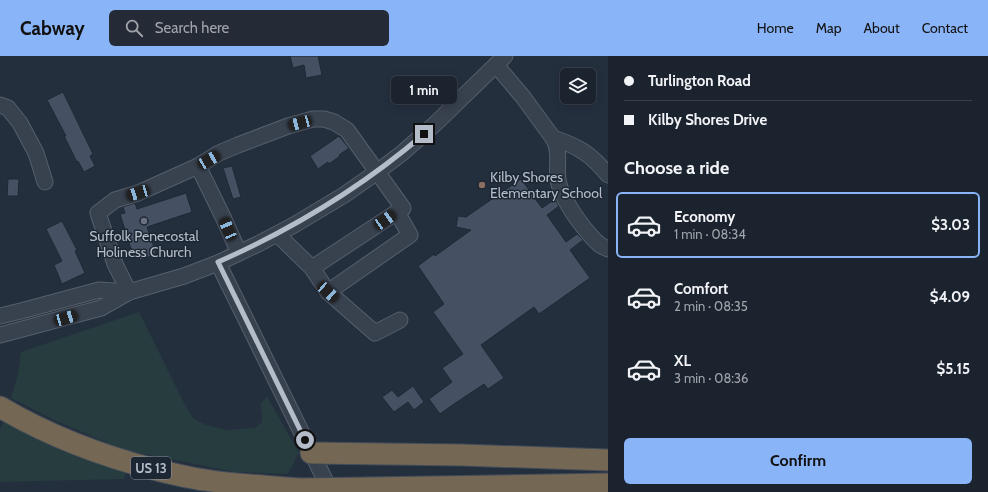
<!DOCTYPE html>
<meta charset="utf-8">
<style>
:root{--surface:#1b232e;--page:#242b36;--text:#f1f3f6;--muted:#a0a4aa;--line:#39404a;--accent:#8ab4f8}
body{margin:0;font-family:Cabin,sans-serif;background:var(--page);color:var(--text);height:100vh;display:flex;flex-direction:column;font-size:15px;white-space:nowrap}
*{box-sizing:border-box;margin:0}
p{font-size:13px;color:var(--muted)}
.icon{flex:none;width:22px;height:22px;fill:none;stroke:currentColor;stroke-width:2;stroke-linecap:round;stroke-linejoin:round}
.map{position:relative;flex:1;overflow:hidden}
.drawer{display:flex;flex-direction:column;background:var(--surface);width:380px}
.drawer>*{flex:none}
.top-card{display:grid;align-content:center;height:88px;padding:0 16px;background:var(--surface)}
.fabs{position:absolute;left:560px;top:12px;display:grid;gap:8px}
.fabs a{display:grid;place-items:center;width:36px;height:36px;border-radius:6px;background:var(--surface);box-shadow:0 2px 10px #0003,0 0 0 1px var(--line);font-size:20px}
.end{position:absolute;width:18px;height:18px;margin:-9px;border:5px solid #b4bcc9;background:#111;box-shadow:0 0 0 2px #111}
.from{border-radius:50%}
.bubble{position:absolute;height:28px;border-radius:6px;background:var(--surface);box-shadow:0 2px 10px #0003,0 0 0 1px var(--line);font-size:13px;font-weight:800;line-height:28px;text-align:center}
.car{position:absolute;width:12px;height:24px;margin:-12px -6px;border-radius:5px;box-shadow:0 0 3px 1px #0007;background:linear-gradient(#222 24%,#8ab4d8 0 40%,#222 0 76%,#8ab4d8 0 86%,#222 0)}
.top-card b{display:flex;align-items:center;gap:14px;height:38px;font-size:15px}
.top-card b+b{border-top:1px solid var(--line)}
.top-card i{width:10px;height:10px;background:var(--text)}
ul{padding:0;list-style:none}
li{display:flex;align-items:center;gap:12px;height:66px;margin:0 8px 6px;padding:0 8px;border:2px solid transparent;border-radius:6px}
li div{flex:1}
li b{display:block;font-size:15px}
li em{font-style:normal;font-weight:800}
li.current{border-color:var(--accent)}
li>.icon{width:36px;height:36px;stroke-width:1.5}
h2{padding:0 16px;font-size:18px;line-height:48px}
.cta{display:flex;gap:8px;margin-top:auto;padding:8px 16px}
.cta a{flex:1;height:46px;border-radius:6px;background:var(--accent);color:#111;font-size:16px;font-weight:800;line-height:46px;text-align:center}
header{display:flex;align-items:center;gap:24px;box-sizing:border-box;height:56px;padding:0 20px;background:var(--accent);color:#111}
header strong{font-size:19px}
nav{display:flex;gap:22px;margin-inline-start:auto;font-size:14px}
.search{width:280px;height:36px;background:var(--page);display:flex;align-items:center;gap:10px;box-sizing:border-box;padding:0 14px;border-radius:6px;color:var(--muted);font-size:15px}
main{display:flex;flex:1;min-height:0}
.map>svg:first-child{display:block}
.green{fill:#263c3f}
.building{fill:#455162;stroke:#1f2835}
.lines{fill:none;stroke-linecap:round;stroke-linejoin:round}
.minor-casing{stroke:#565f6c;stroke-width:17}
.highway-casing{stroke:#434c59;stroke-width:23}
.minor{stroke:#38414e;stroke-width:15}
.highway{stroke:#746855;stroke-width:21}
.highway-bridge-casing{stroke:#434c59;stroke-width:23;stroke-linecap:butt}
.highway-bridge{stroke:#746855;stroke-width:21}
.route{stroke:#b4bcc9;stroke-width:5}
.education-dot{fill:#8d6e63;stroke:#1d2633;stroke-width:1.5}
.worship-dot{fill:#6b7280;stroke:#1d2633;stroke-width:1.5}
.labels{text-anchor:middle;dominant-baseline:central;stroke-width:3;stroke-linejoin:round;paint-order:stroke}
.shield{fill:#1d2633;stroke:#878f9c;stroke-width:1}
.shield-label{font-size:13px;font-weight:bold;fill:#b4bcc9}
.poi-label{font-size:14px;fill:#b4bcc9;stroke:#1d2633;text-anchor:start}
</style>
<header>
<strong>Cabway</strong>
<div class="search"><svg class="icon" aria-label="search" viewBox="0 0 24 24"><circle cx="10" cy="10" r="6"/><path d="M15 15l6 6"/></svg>Search here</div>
<nav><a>Home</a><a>Map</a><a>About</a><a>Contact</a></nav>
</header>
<main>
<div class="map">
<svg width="608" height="436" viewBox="0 0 608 436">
<rect width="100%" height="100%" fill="#242f3e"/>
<g class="green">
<path d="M139,256L185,349L194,363L206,369L227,374L255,372L262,366V359L260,348L267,341L290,381L299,397L288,418L235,416L125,394L56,365L11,342L18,318L21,296Z"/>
<path d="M5,365L127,414L124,423L0,426V373Z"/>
</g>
<g class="building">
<path d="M290,0H318L322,19L306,22L304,9L293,12Z"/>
<path d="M63,36L93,98L90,100L95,110L84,116L78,105L77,106L64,80H66L47,44Z"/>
<path d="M339,80L349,92L339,99L340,100L329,108L328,106L318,113L310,100Z"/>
<path d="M232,110L241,141L233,143L223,112Z"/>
<path d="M8,123H19L18,140H7Z"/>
<path d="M521,123L542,152L555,143L559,150L547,159L566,186L577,178L583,184L570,194L590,222L539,258L534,251L481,289L504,322L488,333L484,328L454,348L440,358L429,343L452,326L442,312L463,298L433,256L444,248L418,210L434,198L435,200L471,174L456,171L458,160L466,161Z"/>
<path d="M186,137L192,156L147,171L156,197L150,199L151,200L140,204L139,201L134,203L120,158L125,157L123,151L135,147L137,153Z"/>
<path d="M62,165L77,194L75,195L85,217L62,228L54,209L62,205L46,173Z"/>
<path d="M413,330L424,346L414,354L408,346L394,356L382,341L392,334L398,341Z"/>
</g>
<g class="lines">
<defs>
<g id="minor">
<path d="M496,9L523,41L553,82"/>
<path d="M0,49L8,52L20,67L36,97L45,126"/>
<path d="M198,110L223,161L239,197"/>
<path d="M608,119C591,98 578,90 553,82C561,95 556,110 558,124C559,128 560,133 562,136C568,152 587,178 600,189C602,190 605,192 608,193"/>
<path d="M218,207L331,436"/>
<path d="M312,212L328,236L375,277L400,264"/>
<path d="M129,236L115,208L98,157L115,144L138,137L198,110L219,97L238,89L288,70L313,63H324L334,66L347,74L403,152L312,212L277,178"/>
<path d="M328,236L410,179L397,156"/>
<path d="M0,260L21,255L99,234L129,236"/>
<path d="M0,279L101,252L129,236L184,220L218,207L258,188L294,169L344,139L377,116L401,98L435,68L505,0"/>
</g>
<g id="highway">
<path d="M0,351C49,380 102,400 157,414C173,418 189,422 205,424C236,429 267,430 299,433"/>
<path d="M311,397L462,399L608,404"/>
<path d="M368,432L608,428"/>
</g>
</defs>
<use href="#minor" class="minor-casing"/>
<use href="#highway" class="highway-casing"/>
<use href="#minor" class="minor"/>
<use href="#highway" class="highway"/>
<defs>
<path id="highway-bridge" d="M299,433L368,432"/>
</defs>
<use href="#highway-bridge" class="highway-bridge-casing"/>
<use href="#highway-bridge" class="highway-bridge"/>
</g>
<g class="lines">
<path class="route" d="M305,384L218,206C293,173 362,131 424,78"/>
</g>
<circle class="education-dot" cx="482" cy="129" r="4"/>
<circle class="worship-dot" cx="144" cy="165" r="4"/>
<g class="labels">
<rect class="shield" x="131" y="401" width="40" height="22" rx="3"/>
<g class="shield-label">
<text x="151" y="412">US 13</text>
</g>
<g class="poi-label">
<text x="490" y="121">Kilby Shores<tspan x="490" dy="16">Elementary School</tspan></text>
<text x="144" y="180" text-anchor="middle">Suffolk Penecostal<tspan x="144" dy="16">Holiness Church</tspan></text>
</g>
</g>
</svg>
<div class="fabs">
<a><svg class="icon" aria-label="layers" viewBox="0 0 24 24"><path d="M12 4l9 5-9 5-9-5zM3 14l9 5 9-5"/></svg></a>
</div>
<i class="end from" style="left:305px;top:384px"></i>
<i class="end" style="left:424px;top:78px"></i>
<div class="bubble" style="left:391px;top:20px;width:66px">1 min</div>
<i class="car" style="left:300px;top:67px;rotate:255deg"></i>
<i class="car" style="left:209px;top:104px;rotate:60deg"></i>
<i class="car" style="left:138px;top:137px;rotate:253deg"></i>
<i class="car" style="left:385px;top:164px;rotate:56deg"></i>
<i class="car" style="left:228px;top:173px;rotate:337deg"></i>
<i class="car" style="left:328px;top:236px;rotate:132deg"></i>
<i class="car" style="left:66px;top:262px;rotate:74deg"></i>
</div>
<section class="drawer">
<div class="top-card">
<b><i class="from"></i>Turlington Road</b>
<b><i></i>Kilby Shores Drive</b>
</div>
<h2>Choose a ride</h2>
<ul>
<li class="current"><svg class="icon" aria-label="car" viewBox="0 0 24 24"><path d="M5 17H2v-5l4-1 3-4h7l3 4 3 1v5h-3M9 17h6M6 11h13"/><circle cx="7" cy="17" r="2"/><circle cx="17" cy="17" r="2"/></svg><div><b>Economy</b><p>1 min · 08:34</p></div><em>$3.03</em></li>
<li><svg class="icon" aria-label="car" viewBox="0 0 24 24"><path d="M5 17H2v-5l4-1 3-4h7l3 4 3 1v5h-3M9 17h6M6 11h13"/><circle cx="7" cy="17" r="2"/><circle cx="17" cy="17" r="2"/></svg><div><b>Comfort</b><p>2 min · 08:35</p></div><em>$4.09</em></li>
<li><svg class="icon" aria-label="car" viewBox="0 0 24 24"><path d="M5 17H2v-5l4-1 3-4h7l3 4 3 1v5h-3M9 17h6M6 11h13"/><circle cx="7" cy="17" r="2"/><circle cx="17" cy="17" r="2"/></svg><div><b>XL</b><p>3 min · 08:36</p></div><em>$5.15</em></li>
</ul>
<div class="cta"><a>Confirm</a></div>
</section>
</main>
